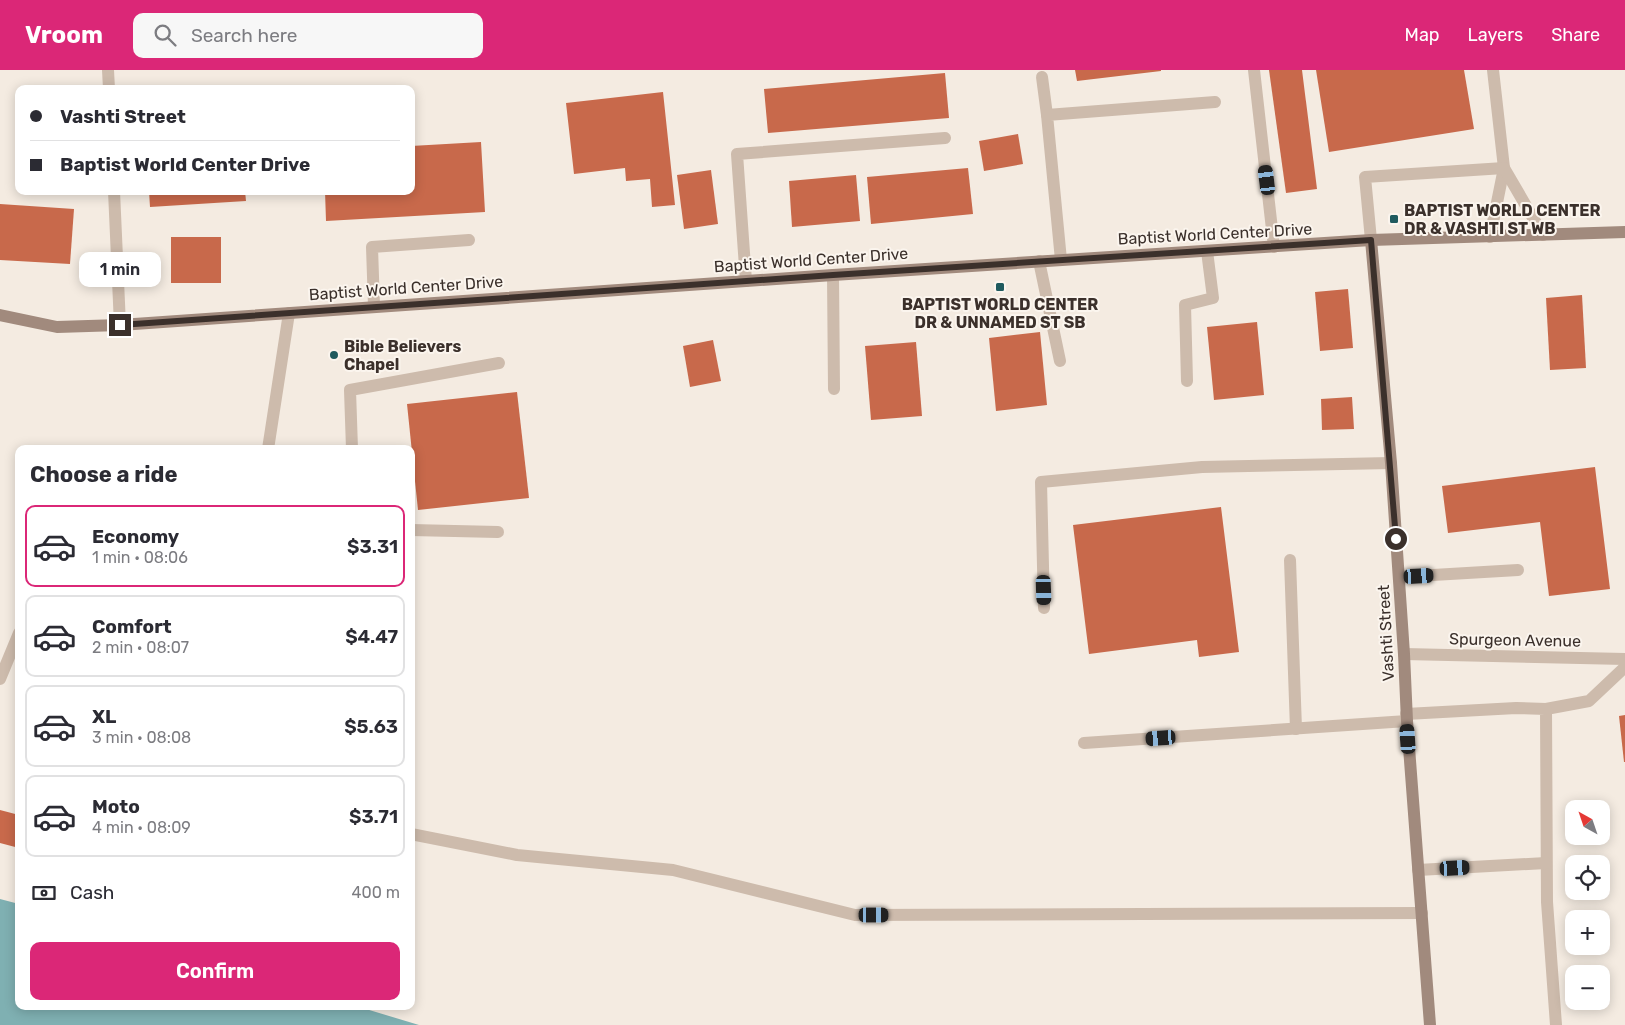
<!DOCTYPE html>
<meta charset="utf-8">
<style>
:root{--surface:#fff;--page:#f7f7f7;--text:#2b2b33;--muted:#7c7c81;--line:#e1e1e2;--accent:#db2777}
body{margin:0;font-family:Rubik,sans-serif;background:var(--page);color:var(--text);height:100vh;display:flex;flex-direction:column;font-size:19px;white-space:nowrap}
*{box-sizing:border-box;margin:0}
p{font-size:16px;color:var(--muted)}
.icon{flex:none;width:28px;height:28px;fill:none;stroke:currentColor;stroke-width:2;stroke-linecap:round;stroke-linejoin:round}
.map{position:relative;flex:1;overflow:hidden}
.details{position:absolute;left:15px;top:375px;width:400px;height:565px;display:flex;flex-direction:column;background:var(--surface);border-radius:10px;box-shadow:0 2px 12px #0003}
.details>*{flex:none}
.top-card{position:absolute;left:15px;top:15px;width:400px;height:110px;border-radius:10px;box-shadow:0 2px 12px #0003;display:grid;align-content:center;height:110px;padding:0 15px;background:var(--surface)}
.needle{width:32px;rotate:320deg}
.tools{position:absolute;left:1565px;top:730px;display:grid;gap:10px}
.tools a{display:grid;place-items:center;width:45px;height:45px;border-radius:10px;background:var(--surface);box-shadow:0 2px 12px #0003;font-size:25px}
.end{position:absolute;width:22px;height:22px;margin:-11px;border:6px solid #3b302b;background:#fff;box-shadow:0 0 0 2px #fff}
.from{border-radius:50%}
.bubble{position:absolute;height:35px;border-radius:10px;background:var(--surface);box-shadow:0 2px 12px #0003;font-size:16px;font-weight:600;line-height:35px;text-align:center}
.car{position:absolute;width:15px;height:30px;margin:-15px -8px;border-radius:6px;box-shadow:0 0 4px 1px #0007;background:linear-gradient(#222 24%,#8ab4d8 0 40%,#222 0 76%,#8ab4d8 0 86%,#222 0)}
.top-card b{display:flex;align-items:center;gap:18px;height:48px;font-size:19px}
.top-card b+b{border-top:1px solid var(--line)}
.top-card i{width:12px;height:12px;background:var(--text)}
ul{padding:0;list-style:none}
li{display:flex;align-items:center;gap:15px;height:82px;margin:0 10px 8px;padding:0 5px;border:2px solid var(--line);border-radius:10px}
li div{flex:1}
li b{display:block;font-size:19px}
li em{font-style:normal;font-weight:600}
li.active{border-color:var(--accent)}
li>.icon{width:45px;height:45px;stroke-width:1.5}
h2{padding:0 15px;font-size:22px;line-height:60px}
.pay{display:flex;align-items:center;gap:12px;height:55px;padding:0 15px;font-size:19px}
.pay p{margin-inline-start:auto}
.button{display:flex;gap:10px;margin-top:auto;padding:10px 15px}
.button a{flex:1;height:58px;border-radius:10px;background:var(--accent);color:#fff;font-size:20px;font-weight:600;line-height:58px;text-align:center}
header{display:flex;align-items:center;gap:30px;box-sizing:border-box;height:70px;padding:0 25px;background:var(--accent);color:#fff}
header strong{font-size:24px}
nav{display:flex;gap:28px;margin-inline-start:auto;font-size:18px}
.search{width:350px;height:45px;background:var(--page);display:flex;align-items:center;gap:12px;box-sizing:border-box;padding:0 18px;border-radius:10px;color:var(--muted);font-size:19px}
.map>svg:first-child{display:block}
.water{fill:#7fb0b2}
.building{fill:#c8694b}
.lines{fill:none;stroke-linecap:round;stroke-linejoin:round}
.lane{stroke:#cdbbac;stroke-width:12}
.street{stroke:#cdbbac;stroke-width:12}
.secondary{stroke:#a18a7d;stroke-width:12}
.route{stroke:#3b302b;stroke-width:6}
.poi-dot{fill:#1f5a5e;stroke:#fbf5ee;stroke-width:2}
.labels{text-anchor:middle;dominant-baseline:central;stroke-width:4;stroke-linejoin:round;paint-order:stroke}
.poi-label{font-size:16px;font-weight:bold;fill:#3b302b;stroke:#fbf5ee;text-anchor:start}
.street-label{font-size:16px;fill:#3b302b;stroke:#fbf5ee}
</style>
<header>
<strong>Vroom</strong>
<div class="search"><svg class="icon" aria-label="search" viewBox="0 0 24 24"><circle cx="10" cy="10" r="6"/><path d="M15 15l6 6"/></svg>Search here</div>
<nav><a>Map</a><a>Layers</a><a>Share</a></nav>
</header>
<div class="map">
<svg width="1625" height="955" viewBox="0 0 1625 955">
<rect width="100%" height="100%" fill="#f4ebe1"/>
<path class="water" d="M0,829L19,834V936H356L419,955H0Z"/>
<g class="building">
<path d="M1075,0H1161V1L1077,11Z"/>
<path d="M1269,0H1302L1317,119L1286,123Z"/>
<path d="M1316,0H1464L1474,59L1329,82Z"/>
<path d="M945,3L949,48L768,63L764,19Z"/>
<path d="M663,22L675,135L652,137L650,109L626,111L625,98L574,104L566,33Z"/>
<path d="M1018,64L1023,94L984,101L979,71Z"/>
<path d="M481,72L485,142L326,151L325,121H411V76Z"/>
<path d="M968,98L973,144L871,154L867,107Z"/>
<path d="M711,100L718,154L684,159L677,105Z"/>
<path d="M856,105L860,151L792,157L789,111Z"/>
<path d="M149,121H245L246,131L150,137Z"/>
<path d="M0,134L74,139L70,194L0,190Z"/>
<rect x="171" y="167" width="50" height="46"/>
<path d="M1348,219L1353,278L1320,281L1315,222Z"/>
<path d="M1582,225L1586,298L1550,300L1546,228Z"/>
<path d="M1257,252L1264,325L1214,330L1207,257Z"/>
<path d="M1040,262L1047,335L996,341L989,268Z"/>
<path d="M713,270L721,311L690,317L683,276Z"/>
<path d="M916,272L922,346L871,350L865,276Z"/>
<path d="M517,322L529,428L418,440L407,334Z"/>
<path d="M1352,327L1354,359L1322,360L1321,329Z"/>
<path d="M1595,397L1610,519L1549,526L1540,452L1448,463L1442,416Z"/>
<path d="M1221,437L1239,582L1199,587L1197,570L1089,584L1073,455Z"/>
<path d="M1625,645V692H1624L1619,646Z"/>
<path d="M0,740L19,745V778L0,773Z"/>
</g>
<g class="lines">
<g class="lane">
<path d="M1254,0L1274,177"/>
<path d="M1042,7L1047,45"/>
<path d="M1490,167L1504,98L1493,0"/>
<path d="M1371,170L1365,107L1504,98L1543,165"/>
<path d="M1061,190L1047,45L1215,32"/>
<path d="M1039,191L1060,291"/>
<path d="M833,205L834,319"/>
<path d="M746,211L737,84L945,68"/>
<path d="M374,236L372,177L469,170"/>
<path d="M1187,311L1185,235L1213,228L1207,181"/>
<path d="M268,379L289,243"/>
<path d="M352,379L350,320L499,293"/>
<path d="M411,460L498,462"/>
<path d="M1290,490L1296,659"/>
<path d="M1399,507L1518,500"/>
<path d="M1044,538L1041,412L1202,397L1391,393"/>
<path d="M0,609L19,563"/>
<path d="M1546,639L1589,631L1625,597"/>
<path d="M1406,644L1516,638L1546,639L1547,832L1556,955"/>
<path d="M1084,673L1407,651"/>
<path d="M411,764L517,785L673,800L855,845L1422,843"/>
<path d="M1418,800L1546,793"/>
</g>
<g class="street">
<path d="M108,0L109,19"/>
<path d="M114,121L120,255"/>
<path d="M1404,584L1625,589"/>
</g>
<g class="secondary">
<path d="M1371,170L1391,393L1404,584L1407,651L1430,955"/>
<path d="M0,245L57,257L120,255L833,205L1371,170L1625,162"/>
</g>
</g>
<g class="lines">
<path class="route" d="M120,255L833,205L1371,170L1396,469"/>
</g>
<g class="poi-dot">
<rect x="1389" y="144" width="10" height="10" rx="2.5"/>
<rect x="995" y="212" width="10" height="10" rx="2.5"/>
<circle cx="334" cy="285" r="5"/>
</g>
<g class="labels">
<g class="poi-label">
<text x="1404" y="140">BAPTIST WORLD CENTER<tspan x="1404" dy="18">DR &amp; VASHTI ST WB</tspan></text>
<text x="1000" y="234" text-anchor="middle">BAPTIST WORLD CENTER<tspan x="1000" dy="18">DR &amp; UNNAMED ST SB</tspan></text>
<text x="344" y="276">Bible Believers<tspan x="344" dy="18">Chapel</tspan></text>
</g>
<g class="street-label">
<text transform="translate(1215 164) rotate(-3)">Baptist World Center Drive</text>
<text transform="translate(811 190) rotate(-4)">Baptist World Center Drive</text>
<text transform="translate(406 218) rotate(-4)">Baptist World Center Drive</text>
<text transform="translate(1386 563) rotate(-93)">Vashti Street</text>
<text transform="translate(1515 570) rotate(1)">Spurgeon Avenue</text>
</g>
</g>
</svg>
<div class="tools">
<a><svg class="needle" viewBox="-14 -14 28 28"><path d="M0-13l5 13h-10z" fill="#e53935"/><path d="M0 13l5-13h-10z" fill="#7c7c81"/></svg></a>
<a><svg class="icon" aria-label="locate" viewBox="0 0 24 24"><circle cx="12" cy="12" r="6"/><path d="M12 2v4M12 18v4M2 12h4M18 12h4"/></svg></a>
<a>+</a>
<a>−</a>
</div>
<i class="end from" style="left:1396px;top:469px"></i>
<i class="end" style="left:120px;top:255px"></i>
<div class="bubble" style="left:79px;top:182px;width:82px">1 min</div>
<i class="car" style="left:1267px;top:110px;rotate:353deg"></i>
<i class="car" style="left:1419px;top:506px;rotate:87deg"></i>
<i class="car" style="left:1044px;top:520px;rotate:178deg"></i>
<i class="car" style="left:1161px;top:668px;rotate:266deg"></i>
<i class="car" style="left:1408px;top:669px;rotate:356deg"></i>
<i class="car" style="left:1455px;top:798px;rotate:87deg"></i>
<i class="car" style="left:874px;top:845px;rotate:90deg"></i>
<div class="top-card">
<b><i class="from"></i>Vashti Street</b>
<b><i></i>Baptist World Center Drive</b>
</div>
<section class="details">
<h2>Choose a ride</h2>
<ul>
<li class="active"><svg class="icon" aria-label="car" viewBox="0 0 24 24"><path d="M5 17H2v-5l4-1 3-4h7l3 4 3 1v5h-3M9 17h6M6 11h13"/><circle cx="7" cy="17" r="2"/><circle cx="17" cy="17" r="2"/></svg><div><b>Economy</b><p>1 min · 08:06</p></div><em>$3.31</em></li>
<li><svg class="icon" aria-label="car" viewBox="0 0 24 24"><path d="M5 17H2v-5l4-1 3-4h7l3 4 3 1v5h-3M9 17h6M6 11h13"/><circle cx="7" cy="17" r="2"/><circle cx="17" cy="17" r="2"/></svg><div><b>Comfort</b><p>2 min · 08:07</p></div><em>$4.47</em></li>
<li><svg class="icon" aria-label="car" viewBox="0 0 24 24"><path d="M5 17H2v-5l4-1 3-4h7l3 4 3 1v5h-3M9 17h6M6 11h13"/><circle cx="7" cy="17" r="2"/><circle cx="17" cy="17" r="2"/></svg><div><b>XL</b><p>3 min · 08:08</p></div><em>$5.63</em></li>
<li><svg class="icon" aria-label="car" viewBox="0 0 24 24"><path d="M5 17H2v-5l4-1 3-4h7l3 4 3 1v5h-3M9 17h6M6 11h13"/><circle cx="7" cy="17" r="2"/><circle cx="17" cy="17" r="2"/></svg><div><b>Moto</b><p>4 min · 08:09</p></div><em>$3.71</em></li>
</ul>
<div class="pay"><svg class="icon" aria-label="cash" viewBox="0 0 24 24"><path d="M3 7h18v10H3z"/><circle cx="12" cy="12" r="2"/></svg>Cash<p>400 m</p></div>
<div class="button"><a>Confirm</a></div>
</section>
</div>
